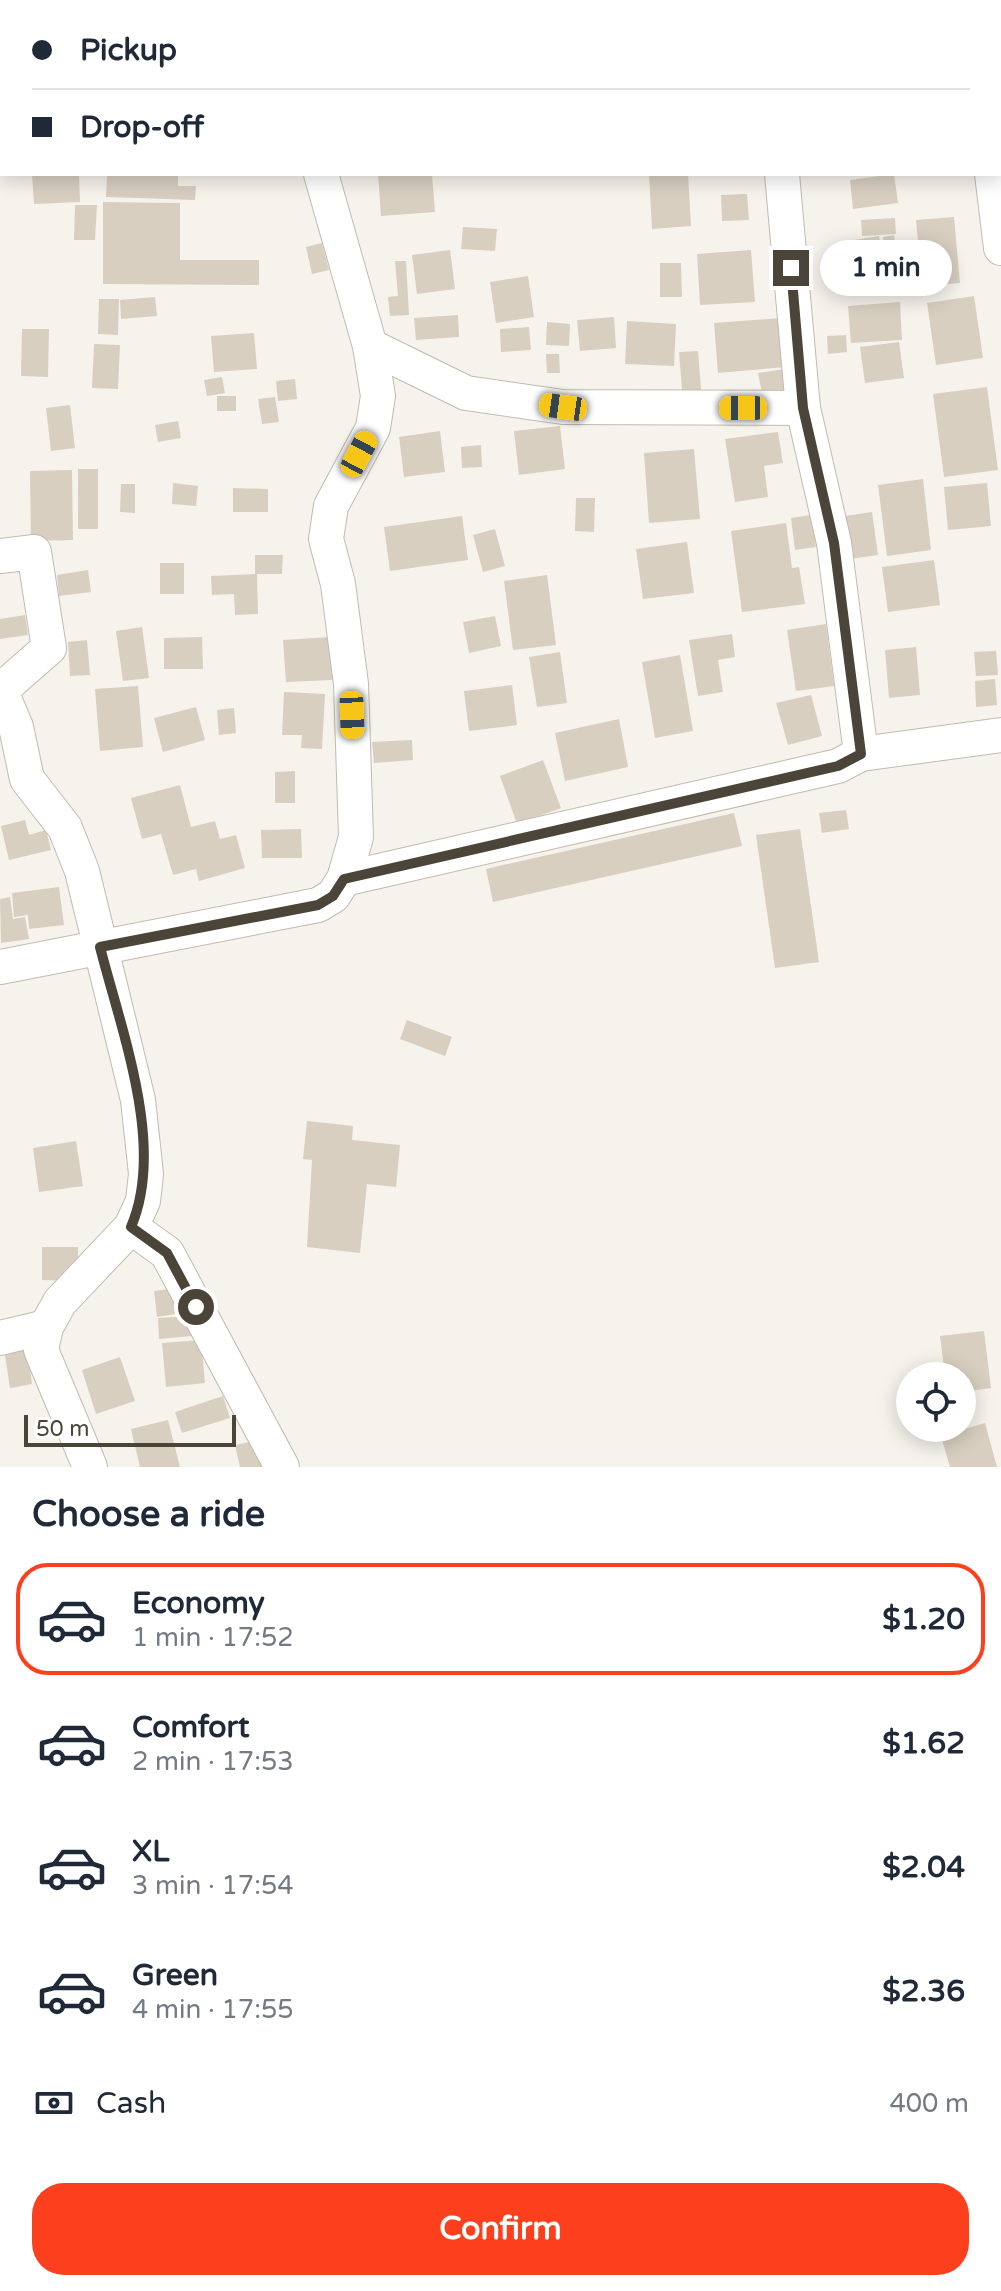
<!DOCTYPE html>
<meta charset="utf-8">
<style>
:root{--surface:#fff;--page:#f2f2f3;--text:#1f2937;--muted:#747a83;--line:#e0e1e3;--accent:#fc3f1d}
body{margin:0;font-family:"Varela Round",sans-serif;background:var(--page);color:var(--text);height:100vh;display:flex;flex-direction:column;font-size:30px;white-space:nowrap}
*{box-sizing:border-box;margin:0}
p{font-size:26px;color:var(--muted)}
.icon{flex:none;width:44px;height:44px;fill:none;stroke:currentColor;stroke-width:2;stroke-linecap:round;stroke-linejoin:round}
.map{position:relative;height:1467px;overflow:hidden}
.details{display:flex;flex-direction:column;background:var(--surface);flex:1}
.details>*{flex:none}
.guide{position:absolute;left:0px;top:0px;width:1002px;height:176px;box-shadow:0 4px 20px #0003;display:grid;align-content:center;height:176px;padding:0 32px;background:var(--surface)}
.fabs{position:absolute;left:896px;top:1362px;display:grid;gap:16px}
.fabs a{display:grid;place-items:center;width:80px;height:80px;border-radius:50%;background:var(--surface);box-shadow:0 4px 20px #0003;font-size:40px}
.scale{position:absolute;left:24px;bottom:20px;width:212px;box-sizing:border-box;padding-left:8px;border:4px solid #4b4439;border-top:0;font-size:22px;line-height:28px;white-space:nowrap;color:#4b4439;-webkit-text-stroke:6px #fff;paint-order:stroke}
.end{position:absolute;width:36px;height:36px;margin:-18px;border:10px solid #4b4439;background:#fff;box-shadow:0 0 0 4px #fff}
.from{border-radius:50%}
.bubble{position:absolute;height:56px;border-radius:28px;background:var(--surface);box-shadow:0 4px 20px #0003;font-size:26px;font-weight:700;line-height:56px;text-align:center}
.car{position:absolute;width:24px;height:48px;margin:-24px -12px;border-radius:10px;box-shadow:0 0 6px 2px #0007;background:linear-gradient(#f5c518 24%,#345 0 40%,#f5c518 0 76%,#345 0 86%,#f5c518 0)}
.guide b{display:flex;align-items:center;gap:28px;height:76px;font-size:30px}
.guide b+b{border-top:2px solid var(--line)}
.guide i{width:20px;height:20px;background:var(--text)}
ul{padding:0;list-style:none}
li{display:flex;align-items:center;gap:24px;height:112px;margin:0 16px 12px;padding:0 16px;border:4px solid transparent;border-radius:32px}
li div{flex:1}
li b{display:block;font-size:30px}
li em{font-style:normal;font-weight:700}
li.current{border-color:var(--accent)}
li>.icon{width:72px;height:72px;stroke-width:1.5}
h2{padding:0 32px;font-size:36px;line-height:96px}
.pay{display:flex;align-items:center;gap:20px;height:88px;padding:0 32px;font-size:30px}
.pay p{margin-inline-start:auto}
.button{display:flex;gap:16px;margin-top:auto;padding:16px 32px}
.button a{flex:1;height:92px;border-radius:32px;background:var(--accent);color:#fff;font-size:32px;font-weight:700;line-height:92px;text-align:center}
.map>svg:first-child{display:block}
.building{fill:#d8cfc1}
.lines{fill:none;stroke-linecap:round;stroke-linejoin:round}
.minor-casing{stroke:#c2bbae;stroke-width:36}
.minor{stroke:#fff;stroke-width:34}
.route{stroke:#4b4439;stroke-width:10}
</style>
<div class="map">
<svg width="1001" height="1467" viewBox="0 0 1001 1467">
<rect width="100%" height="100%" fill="#f6f3ec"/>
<g class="building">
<path d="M32,174H79L80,202L34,204Z"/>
<path d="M107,174H178V186H196L195,200L106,197Z"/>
<path d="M378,174H432L435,212L381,216Z"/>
<path d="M649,174H688L691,226L652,229Z"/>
<path d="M894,174L898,203L853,209L850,180Z"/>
<path d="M747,194L749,220L722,221L721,195Z"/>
<path d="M103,202L180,203V260H259V285L103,284Z"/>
<path d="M75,205H97L95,240H74Z"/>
<path d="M954,217L960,283L922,286L916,220Z"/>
<path d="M895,218L896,234L862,236L861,220Z"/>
<path d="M463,227L497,229L495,251L461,249Z"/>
<path d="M894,235L899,273L888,274L883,237Z"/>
<path d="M879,236L886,279L870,281L867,261L851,263L848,241Z"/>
<path d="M322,243L329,270L312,274L306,247Z"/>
<path d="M450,250L455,289L417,294L412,255Z"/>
<path d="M751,250L755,302L700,305L697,254Z"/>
<path d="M395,261H406L409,315L390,316L388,297L398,296Z"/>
<path d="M660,263H681L682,297H660Z"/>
<path d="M528,276L534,317L496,323L490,282Z"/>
<path d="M974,296L983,358L936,365L927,303Z"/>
<path d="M155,297L157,316L121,319L120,300Z"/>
<path d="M99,299H119L118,335L98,334Z"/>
<path d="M900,302L902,340L851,343L848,306Z"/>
<path d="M458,315L459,337L416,340L414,318Z"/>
<path d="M614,317L616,348L580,351L577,320Z"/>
<path d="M781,318L785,367L718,373L714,323Z"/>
<path d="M627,321L676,324L674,366L625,364Z"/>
<path d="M547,322L570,324L569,346L546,345Z"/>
<path d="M529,327L531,350L501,352L500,329Z"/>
<path d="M22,329H49L48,377L21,376Z"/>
<path d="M254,333L257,369L214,372L211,336Z"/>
<path d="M846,335L847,352L828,354L827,336Z"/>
<path d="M899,342L904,378L865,383L860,347Z"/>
<path d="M94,344L120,345L118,389L92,388Z"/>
<path d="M698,351L702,401L683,402L679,352Z"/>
<path d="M546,354H559L560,373H547Z"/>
<path d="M798,367L801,388L762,393L758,373Z"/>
<path d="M222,377L225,393L207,396L204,380Z"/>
<path d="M295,379L297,399L278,401L276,381Z"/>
<path d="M987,387L998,470L944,477L933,394Z"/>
<rect x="217" y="396" width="19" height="15"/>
<path d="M275,397L279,422L262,424L258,399Z"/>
<path d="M70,405L75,448L51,451L46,408Z"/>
<path d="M178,421L181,438L158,442L155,425Z"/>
<path d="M560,426L565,469L519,475L514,431Z"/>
<path d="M440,431L445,472L404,477L399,437Z"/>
<path d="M778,432L783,463L764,466L768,497L735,502L725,439Z"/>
<path d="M481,445L482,467L462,468L461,447Z"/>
<path d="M694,449L700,519L649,523L644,453Z"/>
<rect x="78" y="469" width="20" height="60"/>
<path d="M72,470L73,540L31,541L30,471Z"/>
<path d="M923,479L931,550L887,556L878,485Z"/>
<path d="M173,483L198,486L196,506L172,504Z"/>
<path d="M987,483L991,526L948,530L944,487Z"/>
<path d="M121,484H135V513L120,512Z"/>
<path d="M233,488L268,489V512H233Z"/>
<path d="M576,498H595L594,532L575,531Z"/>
<path d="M872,512L878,555L850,559L845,516Z"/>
<path d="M811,515L816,547L795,550L791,518Z"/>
<path d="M462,516L468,560L390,571L384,527Z"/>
<path d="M786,523L792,568L799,567L805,604L742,612L731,531Z"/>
<path d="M495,529L505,566L483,572L473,535Z"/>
<path d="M687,542L694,593L643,599L636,549Z"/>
<path d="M255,555H283L282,574H255Z"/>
<path d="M934,560L940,605L888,612L882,567Z"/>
<rect x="160" y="563" width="24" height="31"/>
<path d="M88,570L91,592L59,596L57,575Z"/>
<path d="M257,574L258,614L235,615L234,594L212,595L211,576Z"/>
<path d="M547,575L556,645L513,650L504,581Z"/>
<path d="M25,615L28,635L0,639V619Z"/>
<path d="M495,616L501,646L469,653L463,622Z"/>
<path d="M826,624L834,686L796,691L787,630Z"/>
<path d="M142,627L149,678L123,681L116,631Z"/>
<path d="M732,634L735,657L718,660L723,692L698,696L689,640Z"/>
<path d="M202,637L203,669H164V638Z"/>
<path d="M330,637L332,680L286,682L283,640Z"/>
<path d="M87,640L90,675L70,676L68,642Z"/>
<path d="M916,647L920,695L889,698L885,650Z"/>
<path d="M996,651L998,675L976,676L974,652Z"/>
<path d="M560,652L567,703L537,707L529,657Z"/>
<path d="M680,655L693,731L655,738L642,662Z"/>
<path d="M995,679L997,705L976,707L975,681Z"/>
<path d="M512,685L517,725L469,731L464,691Z"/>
<path d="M138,686L143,747L100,751L95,689Z"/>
<path d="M284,692L325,694L322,749L301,748L302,735H282Z"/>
<path d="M811,695L822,736L788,745L776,703Z"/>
<path d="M196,707L205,740L163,752L154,718Z"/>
<path d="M234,708L236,733L219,735L217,710Z"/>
<path d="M619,719L628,767L565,781L555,733Z"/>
<path d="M412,740L413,760L374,763L372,742Z"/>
<path d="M543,760L561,808L517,824L500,776Z"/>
<path d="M295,771V803H275V772Z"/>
<path d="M180,785L191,827L215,821L220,839L236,835L245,868L199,881L196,869L173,875L161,834L142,839L131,798Z"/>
<path d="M846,810L849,829L822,833L819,813Z"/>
<path d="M734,813L742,846L493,902L486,869Z"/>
<path d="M25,820L29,835L46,830L51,850L9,860L1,826Z"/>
<path d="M301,829L302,858H262L261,830Z"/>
<path d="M800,829L819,962L775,968L756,835Z"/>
<path d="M59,887L64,925L29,929L28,915L14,917L12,893Z"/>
<path d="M10,897L13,919L25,917L29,939L1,943L0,899Z"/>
<path d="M407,1020L452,1037L445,1056L400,1039Z"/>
<path d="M307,1121L353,1126L352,1140L400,1145L396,1187L367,1184L360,1253L307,1247L312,1160L303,1159Z"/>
<path d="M76,1141L83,1186L39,1192L33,1148Z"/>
<path d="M42,1247H78V1281L42,1280Z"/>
<path d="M179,1288L182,1313L157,1317L154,1291Z"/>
<path d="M190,1316L192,1336L159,1339L158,1318Z"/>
<path d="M984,1331L991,1388L962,1392V1376H945L940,1336Z"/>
<path d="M201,1340L205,1383L166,1387L162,1343Z"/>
<path d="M27,1346L32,1384L10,1388L4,1349Z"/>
<path d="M120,1357L135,1401L96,1414L82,1370Z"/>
<path d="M223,1396L230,1418L182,1433L175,1412Z"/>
<path d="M168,1420L180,1467H140L131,1429Z"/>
<path d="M985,1423L997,1467H950L941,1436Z"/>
<path d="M258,1440L265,1467H240L235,1445Z"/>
</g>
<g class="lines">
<defs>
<g id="minor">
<path d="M162,0L167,2"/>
<path d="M743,0V2"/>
<path d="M971,0L972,2"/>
<path d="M454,2L467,0"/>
<path d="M782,174L803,408L834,543L861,754"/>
<path d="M992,174L1001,248"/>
<path d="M370,346L466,393L563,407L803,408"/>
<path d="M0,556L34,552L49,648L1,690"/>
<path d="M0,689L16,727L27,779L65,828L82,871L138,1100L146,1174L143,1201L131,1227L60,1302L46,1327L41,1350L90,1467"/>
<path d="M344,879L838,766L861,754L1001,735"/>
<path d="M0,967L318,905L333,896L344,879L356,837L351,684L338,584L326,539L331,506L373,428L378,396L370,346L321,174"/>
<path d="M131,1227L167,1253L282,1467"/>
<path d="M0,1338L46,1327"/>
</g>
</defs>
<use href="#minor" class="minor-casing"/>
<use href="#minor" class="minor"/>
</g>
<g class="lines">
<path class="route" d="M196,1307L167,1253L131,1227C166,1146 121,1030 100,947L318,905L333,896L344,879L838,766L861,754L834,543L803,408L791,268"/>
</g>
</svg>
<div class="fabs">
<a><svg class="icon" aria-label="locate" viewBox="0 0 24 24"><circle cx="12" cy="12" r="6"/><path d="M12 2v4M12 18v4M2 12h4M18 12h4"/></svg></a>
</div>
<div class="scale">50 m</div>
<i class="end from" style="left:196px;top:1307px"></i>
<i class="end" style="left:791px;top:268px"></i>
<div class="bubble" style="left:820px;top:240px;width:132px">1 min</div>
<i class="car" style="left:563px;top:407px;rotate:278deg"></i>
<i class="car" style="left:743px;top:408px;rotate:270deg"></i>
<i class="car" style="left:359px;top:454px;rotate:28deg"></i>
<i class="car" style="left:352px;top:715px;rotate:178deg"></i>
<div class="guide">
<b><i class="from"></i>Pickup</b>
<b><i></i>Drop-off</b>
</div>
</div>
<section class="details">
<h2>Choose a ride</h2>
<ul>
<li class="current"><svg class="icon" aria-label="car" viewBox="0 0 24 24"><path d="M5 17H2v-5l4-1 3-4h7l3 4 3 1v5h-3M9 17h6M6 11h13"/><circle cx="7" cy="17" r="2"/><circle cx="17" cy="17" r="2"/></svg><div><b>Economy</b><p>1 min · 17:52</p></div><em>$1.20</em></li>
<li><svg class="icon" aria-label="car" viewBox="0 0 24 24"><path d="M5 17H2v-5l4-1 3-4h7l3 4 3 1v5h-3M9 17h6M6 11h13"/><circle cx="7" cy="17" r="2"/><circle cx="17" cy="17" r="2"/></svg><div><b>Comfort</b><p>2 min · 17:53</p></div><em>$1.62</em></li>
<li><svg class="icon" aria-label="car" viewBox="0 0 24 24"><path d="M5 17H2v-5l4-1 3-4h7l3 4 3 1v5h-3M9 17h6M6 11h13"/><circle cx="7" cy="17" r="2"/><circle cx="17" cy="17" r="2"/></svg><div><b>XL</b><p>3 min · 17:54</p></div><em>$2.04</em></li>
<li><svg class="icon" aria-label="car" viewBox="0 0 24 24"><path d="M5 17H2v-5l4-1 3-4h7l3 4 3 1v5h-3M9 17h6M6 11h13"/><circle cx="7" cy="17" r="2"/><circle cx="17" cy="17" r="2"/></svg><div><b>Green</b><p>4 min · 17:55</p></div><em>$2.36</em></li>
</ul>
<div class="pay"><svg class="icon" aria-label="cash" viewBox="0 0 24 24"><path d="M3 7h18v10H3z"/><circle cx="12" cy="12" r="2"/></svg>Cash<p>400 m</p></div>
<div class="button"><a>Confirm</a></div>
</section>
